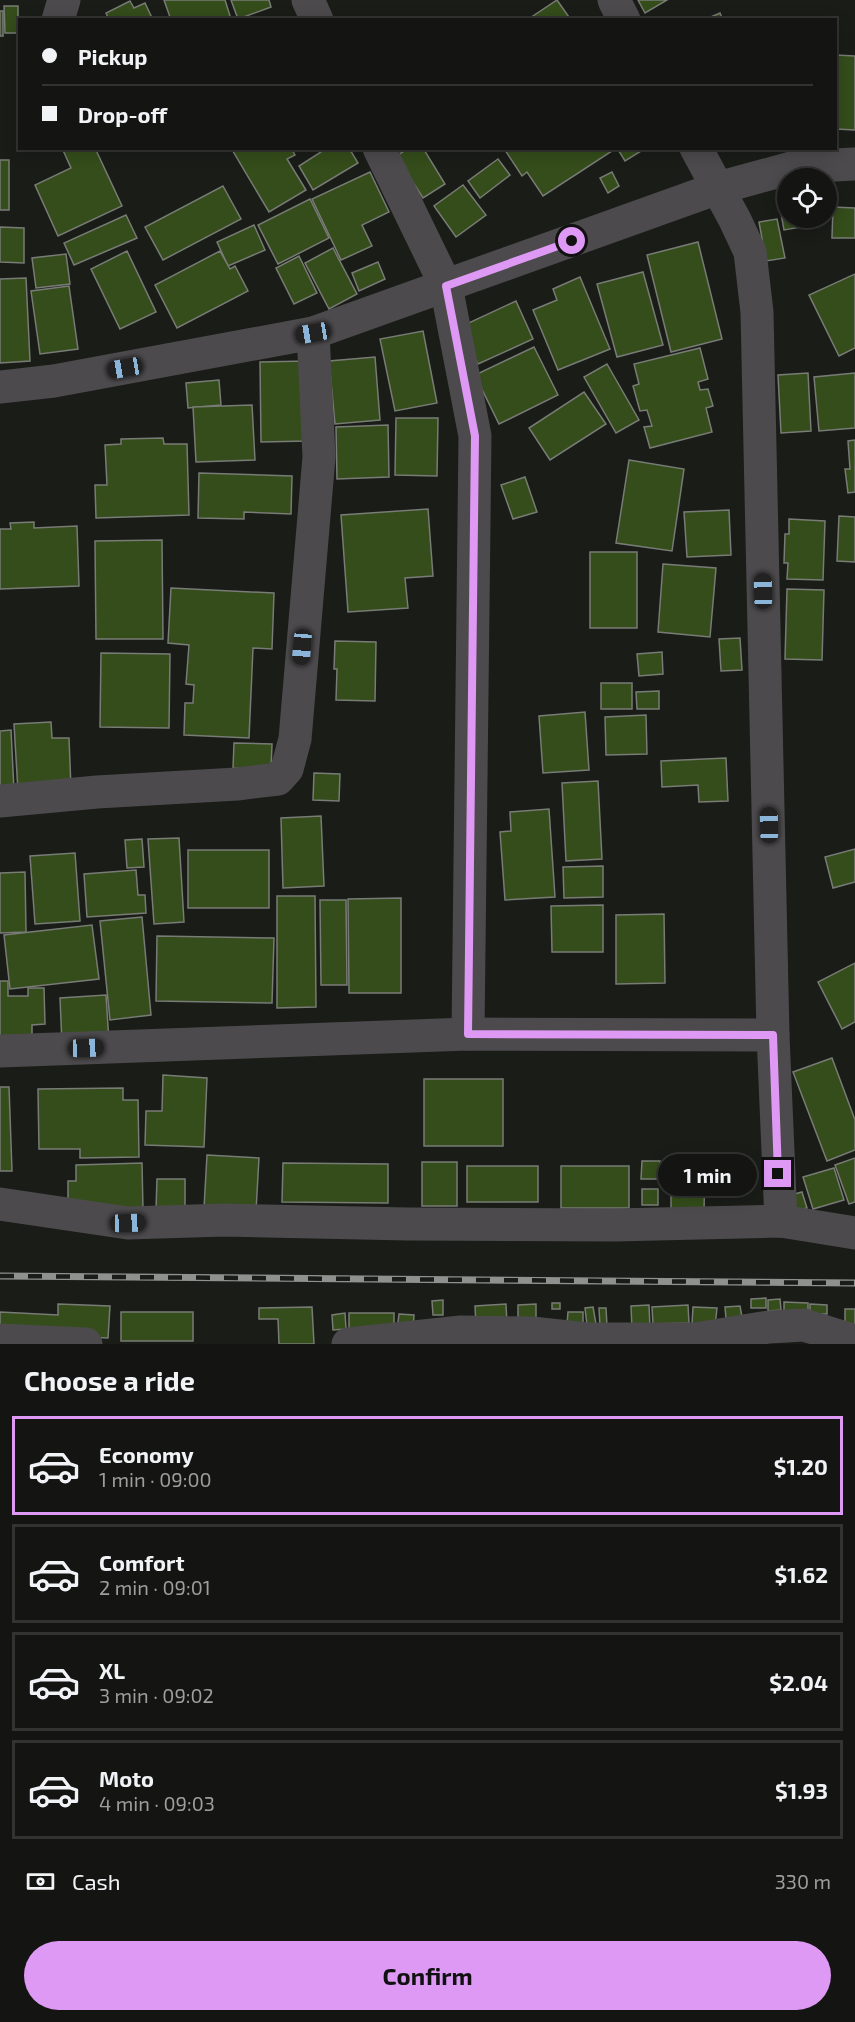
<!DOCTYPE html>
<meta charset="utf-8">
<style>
:root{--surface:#141512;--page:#1d1e1b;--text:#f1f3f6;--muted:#9d9f9f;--line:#333432;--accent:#dd99f3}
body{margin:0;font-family:"Exo 2",sans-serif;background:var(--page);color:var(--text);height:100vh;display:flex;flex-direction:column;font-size:22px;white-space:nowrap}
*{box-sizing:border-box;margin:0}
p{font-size:20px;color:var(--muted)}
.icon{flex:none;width:33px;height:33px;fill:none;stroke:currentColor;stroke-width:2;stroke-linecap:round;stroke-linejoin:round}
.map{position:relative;height:1344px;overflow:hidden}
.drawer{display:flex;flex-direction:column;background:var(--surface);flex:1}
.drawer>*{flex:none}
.banner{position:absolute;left:18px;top:18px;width:819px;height:132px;border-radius:0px;box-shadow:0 3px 15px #0003,0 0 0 2px var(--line);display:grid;align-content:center;height:132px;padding:0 24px;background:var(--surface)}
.controls{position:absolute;left:777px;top:168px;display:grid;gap:12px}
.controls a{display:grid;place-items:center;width:60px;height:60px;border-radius:50%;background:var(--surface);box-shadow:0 3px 15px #0003,0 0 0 2px var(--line);font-size:30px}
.end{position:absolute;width:27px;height:27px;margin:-14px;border:8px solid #dd99f3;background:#111;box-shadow:0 0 0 3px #111}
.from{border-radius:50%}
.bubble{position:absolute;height:42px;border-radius:21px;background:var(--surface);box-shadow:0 3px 15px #0003,0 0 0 2px var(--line);font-size:20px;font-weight:700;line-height:42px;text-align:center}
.car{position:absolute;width:18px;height:36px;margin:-18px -9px;border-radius:8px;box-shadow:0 0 4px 2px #0007;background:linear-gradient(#222 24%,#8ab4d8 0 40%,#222 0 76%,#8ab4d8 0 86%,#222 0)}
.banner b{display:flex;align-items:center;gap:21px;height:57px;font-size:22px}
.banner b+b{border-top:2px solid var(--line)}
.banner i{width:15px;height:15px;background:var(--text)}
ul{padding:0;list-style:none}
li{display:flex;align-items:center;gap:18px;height:99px;margin:0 12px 9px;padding:0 12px;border:3px solid var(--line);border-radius:0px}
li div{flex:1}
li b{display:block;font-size:22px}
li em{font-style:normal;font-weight:700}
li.selected{border-color:var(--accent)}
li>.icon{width:54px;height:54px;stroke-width:1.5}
h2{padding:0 24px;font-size:27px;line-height:72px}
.pay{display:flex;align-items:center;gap:15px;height:66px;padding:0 24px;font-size:22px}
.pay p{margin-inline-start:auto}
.cta{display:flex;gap:12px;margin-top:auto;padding:12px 24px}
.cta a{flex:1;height:69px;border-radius:36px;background:var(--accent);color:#111;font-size:24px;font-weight:700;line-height:69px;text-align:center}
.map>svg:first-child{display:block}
.building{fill:#344d1a;stroke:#787b76;stroke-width:1.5}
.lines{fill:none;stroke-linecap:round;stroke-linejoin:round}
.minor{stroke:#4c4a4c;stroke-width:33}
.rail-casing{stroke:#8f918e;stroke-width:7}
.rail{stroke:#1a1c18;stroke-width:4.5;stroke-dasharray:14;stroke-linecap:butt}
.route{stroke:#dd99f3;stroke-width:8}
</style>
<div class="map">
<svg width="855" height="1344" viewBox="0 0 855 1344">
<rect width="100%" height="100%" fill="#1a1c18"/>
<g class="building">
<path d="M164,0H225L231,19L171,20Z"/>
<path d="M231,0H269L271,7L238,19Z"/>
<path d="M557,0L571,20H527Z"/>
<path d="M638,0H667L645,13Z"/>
<path d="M130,1L134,8L145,3L153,20H109L106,13Z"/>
<path d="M4,6H18V33H5Z"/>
<rect x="0" y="11" width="3" height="25"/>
<path d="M720,13L723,20H704Z"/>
<path d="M836,55L855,56V130L836,129Z"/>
<path d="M62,148H95L122,206L58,236L35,185L71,168Z"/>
<path d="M231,148H291L295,155L287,159L306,190L269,212Z"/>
<path d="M327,148H349L358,163L313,190L299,166Z"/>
<path d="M409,148H423L445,184L423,198L396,156Z"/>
<path d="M507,148H610L612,151L543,196L527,172L522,176L505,150Z"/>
<path d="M617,148H646L625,161Z"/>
<path d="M498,159L510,175L480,198L468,181Z"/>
<rect x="0" y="160" width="9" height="50"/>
<path d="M370,172L389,212L362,225L372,246L341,260L312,199Z"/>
<path d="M612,172L619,186L608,193L600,178Z"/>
<path d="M463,185L486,215L456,237L434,206Z"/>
<path d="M223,186L241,219L163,260L145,227Z"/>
<path d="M310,199L329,238L278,264L258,225Z"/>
<path d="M788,200V218H824L825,223L784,230L779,202Z"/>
<path d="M833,207L855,208V238H832Z"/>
<path d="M126,215L137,238L74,265L64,243Z"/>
<path d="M777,219L785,258L766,261L759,222Z"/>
<path d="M254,225L265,250L228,266L217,242Z"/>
<path d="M0,227L24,228V263L0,262Z"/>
<path d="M698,242L722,339L671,352L647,255Z"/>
<path d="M333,248L357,294L329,309L305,263Z"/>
<path d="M127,251L156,312L120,329L91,269Z"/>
<path d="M220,251L230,269L235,266L248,291L177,328L155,285Z"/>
<path d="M66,254L70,284L36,288L32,258Z"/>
<path d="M299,256L317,293L294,304L276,268Z"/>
<path d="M378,262L385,279L359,291L352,273Z"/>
<path d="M643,272L663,345L617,357L597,284Z"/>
<path d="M855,274V348L839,356L809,295Z"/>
<path d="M580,277L610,349L558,370L533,310L557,300L553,289Z"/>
<path d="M26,278L30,361L0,363V279Z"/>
<path d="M69,286L78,349L40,354L31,291Z"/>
<path d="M516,301L533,339L478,364L460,327Z"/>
<path d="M423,331L437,403L395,411L380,339Z"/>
<path d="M534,347L558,395L499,424L475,375Z"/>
<path d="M700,348L708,379L698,382L700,390L708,389L713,406L706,408L712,432L650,448L644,427L652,426L647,410L640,411L633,386L639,384L634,364Z"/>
<path d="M375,357L380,420L335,424L329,361Z"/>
<path d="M307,361L308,441L261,442L260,362Z"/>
<path d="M607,364L639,420L616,433L584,377Z"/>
<path d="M808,373L811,431L781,433L778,375Z"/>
<path d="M855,373V428L819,431L814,377Z"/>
<path d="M219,380L221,405L188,408L186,383Z"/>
<path d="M584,392L606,424L550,460L529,428Z"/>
<path d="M252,405L255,460L196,462L193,407Z"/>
<path d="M396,418H438L437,476L395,475Z"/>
<path d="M388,425L389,477L337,479L336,427Z"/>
<path d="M163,438L164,444H187L189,515L96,518L95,485H107L105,445L121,444V439Z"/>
<path d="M855,440V492L848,493L845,469H850L848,441Z"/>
<path d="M629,460L684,469L672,551L616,543Z"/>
<path d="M199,473L292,476L291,514L244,512V519L198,518Z"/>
<path d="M525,477L537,512L513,519L501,485Z"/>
<path d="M428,509L433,576L405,578L408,608L348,612L341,515Z"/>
<path d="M729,510L731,555L687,557L684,512Z"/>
<path d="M839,516L855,517V562L837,561Z"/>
<path d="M789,519L825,521L823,580L787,579L788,563H784L785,534H789Z"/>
<path d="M34,522V528L77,526L79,586L0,589V529H11L10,523Z"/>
<path d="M162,540L163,639H96L95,541Z"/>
<rect x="590" y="552" width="47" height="76"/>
<path d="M663,564L716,568L710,637L658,632Z"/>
<path d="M171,588L274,593L272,649L253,648L249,738L184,735L185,703H193L194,685L186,684L189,645L168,643Z"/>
<path d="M787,589L824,590L822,660L785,659Z"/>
<path d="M740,638L742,670L721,671L719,639Z"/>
<path d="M335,641L376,642L375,701L336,700L337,669H334Z"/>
<path d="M662,652L663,674L639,676L637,654Z"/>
<path d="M101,653L170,654L169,728L100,727Z"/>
<rect x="601" y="683" width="31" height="26"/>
<path d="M659,691V709H637L636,692Z"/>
<path d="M585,712L589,770L543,773L539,716Z"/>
<path d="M646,715L647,754L606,755L605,717Z"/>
<path d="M51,722L52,738H69L71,788L18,791L14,724Z"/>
<path d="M11,730L14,791L0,792V731Z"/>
<path d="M234,743L272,744L271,769L233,768Z"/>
<path d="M726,758L728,801L699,802L698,785L662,787L661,761Z"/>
<path d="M314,773L340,774L339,801L313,800Z"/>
<path d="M598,781L602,859L566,861L562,783Z"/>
<path d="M549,809L555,897L505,900L500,832L511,831L510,812Z"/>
<path d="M321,816L324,886L283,888L281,818Z"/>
<path d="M179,838L184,922L154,924L148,839Z"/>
<path d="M142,839L144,867L127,868L125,840Z"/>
<path d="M855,849V882L833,888L825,857Z"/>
<rect x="188" y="850" width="81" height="58"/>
<path d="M75,853L80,921L35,924L30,856Z"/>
<path d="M603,866V897L564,898L563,867Z"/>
<path d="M136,870L138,895H145L146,913L87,917L84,874Z"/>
<path d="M25,872L26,932L0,933V873Z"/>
<path d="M277,896H315L316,1007L277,1008Z"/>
<path d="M401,898V993H349L348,899Z"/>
<path d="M320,900H346L347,985H321Z"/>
<path d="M603,905V952H552L551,906Z"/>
<path d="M664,914L665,983L616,984V915Z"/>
<path d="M142,917L151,1015L110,1020L100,921Z"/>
<path d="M92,925L99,979L10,989L4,935Z"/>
<path d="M157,936L274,938L272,1003L156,1001Z"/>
<path d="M855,963V1022L842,1029L818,982Z"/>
<path d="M0,981H8V996H28V988H44L45,1024L32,1025V1037H0Z"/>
<path d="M106,995L109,1042L62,1044L60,998Z"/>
<path d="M832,1058L855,1120V1150L827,1161L793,1072Z"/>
<path d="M163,1075L207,1078L204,1147L145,1145L146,1111H162Z"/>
<rect x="424" y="1079" width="79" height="67"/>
<path d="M0,1087H9L12,1171H0Z"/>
<path d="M123,1088V1100H138L139,1157L80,1158V1149H39L38,1089Z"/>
<path d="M207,1155L259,1158L256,1211L204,1208Z"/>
<path d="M855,1158V1202L849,1204L835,1165Z"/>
<path d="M642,1161H660V1179H641Z"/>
<rect x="422" y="1162" width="35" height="44"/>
<rect x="710" y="1162" width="40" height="16"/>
<path d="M142,1163L143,1210L68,1203V1181H76V1165Z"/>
<path d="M283,1163L388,1164V1203L282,1202Z"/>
<path d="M671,1165H705L704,1212H671Z"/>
<rect x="467" y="1166" width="71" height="36"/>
<rect x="561" y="1166" width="68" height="42"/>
<path d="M834,1168L844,1200L813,1209L803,1177Z"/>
<path d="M157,1179H185V1209H156Z"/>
<rect x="642" y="1189" width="16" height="16"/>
<path d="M802,1192L807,1208L792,1212L787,1196Z"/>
<path d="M766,1298V1308H751V1299Z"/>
<path d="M780,1299L781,1310L768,1311V1300Z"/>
<path d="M443,1300V1315H433L432,1301Z"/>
<path d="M784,1302L808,1303V1315L784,1314Z"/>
<rect x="552" y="1303" width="8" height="6"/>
<path d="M58,1304L110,1306L108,1338L0,1333V1312L58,1315Z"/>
<path d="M506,1304L507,1324L476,1326L475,1306Z"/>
<path d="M536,1304V1320H518V1305Z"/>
<path d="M810,1304L827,1305V1314H810Z"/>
<path d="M649,1305L650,1329L632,1330L631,1306Z"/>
<path d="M688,1305L689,1323L653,1324L652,1307Z"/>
<path d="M740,1306L742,1317L726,1319L725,1307Z"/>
<path d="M312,1307L314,1344H279L278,1319H259V1308Z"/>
<path d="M593,1307L596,1324L587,1325L585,1308Z"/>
<path d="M693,1307L717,1308L715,1326L692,1324Z"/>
<path d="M599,1308H606L607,1326H600Z"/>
<rect x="845" y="1309" width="10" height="25"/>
<rect x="121" y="1312" width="72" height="29"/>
<path d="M568,1312H583V1324H567Z"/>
<path d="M345,1313L346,1329L333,1330L332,1315Z"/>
<path d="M349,1313H394V1333L349,1332Z"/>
<path d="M399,1314L414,1315L413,1332L397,1330Z"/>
</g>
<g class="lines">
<g class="minor">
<path d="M308,0L317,20"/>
<path d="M614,0L624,20"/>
<path d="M58,20L64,0"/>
<path d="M379,148L446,286L475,436L468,1034"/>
<path d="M696,148L735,220L750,252L757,312L773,1035L781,1221"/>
<path d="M0,387L54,381L313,333L718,188L795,167L855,164"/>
<path d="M0,801L97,792L237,784L278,779L287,769L295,739L319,457L313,333"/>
<path d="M0,1051L468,1034L773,1035"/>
<path d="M0,1204L128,1223L225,1220L408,1224L615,1225L781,1221L855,1233"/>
<path d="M0,1340L86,1344"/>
<path d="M348,1344L461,1332L532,1333L587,1339H695L769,1327L804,1325L855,1341"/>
</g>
<defs>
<path id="rail" d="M0,1276L855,1283"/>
</defs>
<use href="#rail" class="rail-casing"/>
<use href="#rail" class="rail"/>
</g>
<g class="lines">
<path class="route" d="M572,241L446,286L475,436L468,1034L773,1035L778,1174"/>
</g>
</svg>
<div class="controls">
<a><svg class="icon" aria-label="locate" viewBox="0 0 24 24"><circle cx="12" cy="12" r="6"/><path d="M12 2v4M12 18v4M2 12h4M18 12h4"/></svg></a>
</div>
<i class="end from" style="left:572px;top:241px"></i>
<i class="end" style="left:778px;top:1174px"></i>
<div class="bubble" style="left:658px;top:1154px;width:99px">1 min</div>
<i class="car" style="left:313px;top:333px;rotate:260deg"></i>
<i class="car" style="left:125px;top:368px;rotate:260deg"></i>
<i class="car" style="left:763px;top:591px;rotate:359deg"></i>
<i class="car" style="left:302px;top:647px;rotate:185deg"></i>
<i class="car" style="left:769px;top:825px;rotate:359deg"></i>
<i class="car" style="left:86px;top:1048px;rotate:88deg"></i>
<i class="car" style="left:128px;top:1223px;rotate:88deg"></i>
<div class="banner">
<b><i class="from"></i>Pickup</b>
<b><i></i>Drop-off</b>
</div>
</div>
<section class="drawer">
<h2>Choose a ride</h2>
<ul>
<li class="selected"><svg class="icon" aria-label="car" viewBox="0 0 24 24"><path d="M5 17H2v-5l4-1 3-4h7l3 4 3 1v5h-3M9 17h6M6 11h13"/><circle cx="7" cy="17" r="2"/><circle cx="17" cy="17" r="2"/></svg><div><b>Economy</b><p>1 min · 09:00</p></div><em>$1.20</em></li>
<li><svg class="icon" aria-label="car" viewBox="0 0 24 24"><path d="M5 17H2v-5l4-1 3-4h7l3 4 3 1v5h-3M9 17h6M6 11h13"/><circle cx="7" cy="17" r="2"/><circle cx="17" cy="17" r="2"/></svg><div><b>Comfort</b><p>2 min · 09:01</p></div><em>$1.62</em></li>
<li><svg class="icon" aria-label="car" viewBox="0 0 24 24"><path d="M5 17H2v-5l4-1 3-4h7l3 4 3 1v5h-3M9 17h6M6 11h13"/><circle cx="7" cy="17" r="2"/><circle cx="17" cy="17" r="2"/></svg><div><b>XL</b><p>3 min · 09:02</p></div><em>$2.04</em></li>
<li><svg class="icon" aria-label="car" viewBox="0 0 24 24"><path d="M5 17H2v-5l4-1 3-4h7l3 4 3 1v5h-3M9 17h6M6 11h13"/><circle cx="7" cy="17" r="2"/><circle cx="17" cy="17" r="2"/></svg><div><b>Moto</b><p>4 min · 09:03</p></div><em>$1.93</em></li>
</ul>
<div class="pay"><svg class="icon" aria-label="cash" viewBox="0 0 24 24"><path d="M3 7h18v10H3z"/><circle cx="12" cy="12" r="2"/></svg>Cash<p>330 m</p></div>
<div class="cta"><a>Confirm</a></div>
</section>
